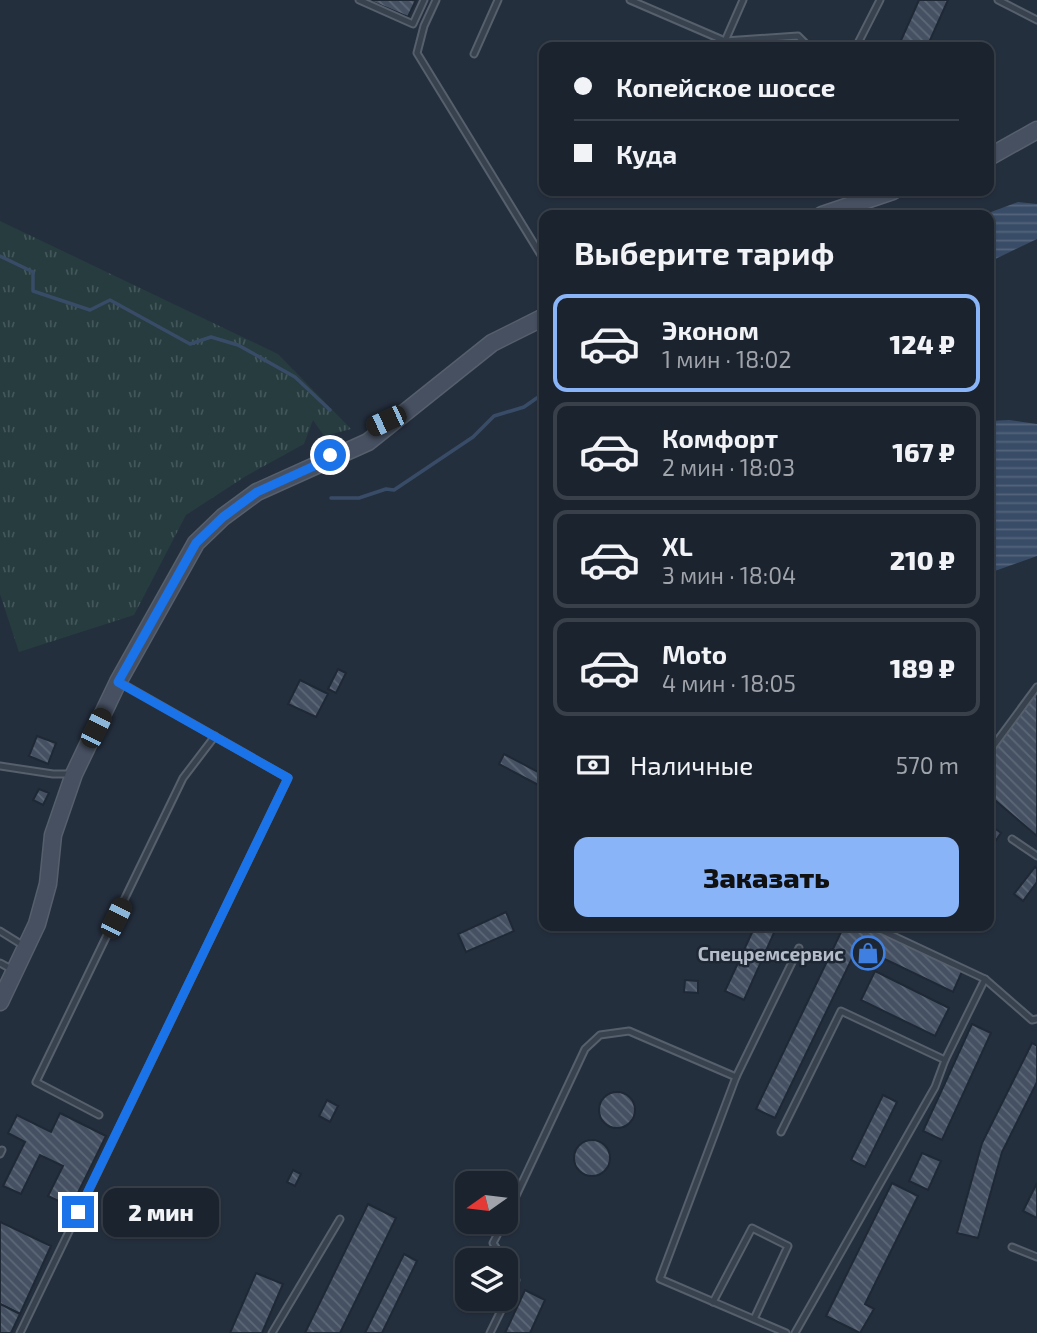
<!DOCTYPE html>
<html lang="ru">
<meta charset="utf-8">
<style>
:root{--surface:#1b232e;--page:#242b36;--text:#f1f3f6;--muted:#a0a4aa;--line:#39404a;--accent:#8ab4f8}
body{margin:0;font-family:"Exo 2",sans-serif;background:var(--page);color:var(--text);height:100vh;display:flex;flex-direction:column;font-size:26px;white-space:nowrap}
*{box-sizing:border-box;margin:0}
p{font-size:23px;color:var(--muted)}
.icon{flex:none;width:38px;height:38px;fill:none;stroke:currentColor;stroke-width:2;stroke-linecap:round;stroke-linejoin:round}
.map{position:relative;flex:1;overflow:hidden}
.sheet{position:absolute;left:539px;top:210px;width:455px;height:721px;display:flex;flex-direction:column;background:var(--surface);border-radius:14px;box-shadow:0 2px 5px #0004,0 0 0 2px var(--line)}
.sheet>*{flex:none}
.guide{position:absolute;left:539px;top:42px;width:455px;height:154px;border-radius:14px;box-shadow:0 2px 5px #0004,0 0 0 2px var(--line);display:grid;align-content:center;height:154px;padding:0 35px;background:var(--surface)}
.needle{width:46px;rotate:256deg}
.tools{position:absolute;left:455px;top:1171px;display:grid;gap:14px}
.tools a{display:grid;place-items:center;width:63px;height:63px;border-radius:14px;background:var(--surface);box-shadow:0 2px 5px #0004,0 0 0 2px var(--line);font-size:35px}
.end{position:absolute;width:32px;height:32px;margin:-16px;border:9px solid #1a73e8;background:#fff;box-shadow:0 0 0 4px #fff}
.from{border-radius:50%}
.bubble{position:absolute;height:49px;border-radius:14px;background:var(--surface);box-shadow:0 2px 5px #0004,0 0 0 2px var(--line);font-size:23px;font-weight:800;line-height:49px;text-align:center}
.car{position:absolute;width:21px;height:42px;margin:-21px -10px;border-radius:9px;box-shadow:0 0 5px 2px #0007;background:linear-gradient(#222 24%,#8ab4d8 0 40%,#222 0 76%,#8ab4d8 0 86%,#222 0)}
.guide b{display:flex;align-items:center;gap:24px;height:66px;font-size:26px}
.guide b+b{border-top:2px solid var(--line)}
.guide i{width:18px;height:18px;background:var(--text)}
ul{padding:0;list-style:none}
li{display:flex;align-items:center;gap:21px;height:98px;margin:0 14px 10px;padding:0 21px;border:4px solid var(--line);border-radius:14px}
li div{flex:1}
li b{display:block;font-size:26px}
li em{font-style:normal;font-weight:800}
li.on{border-color:var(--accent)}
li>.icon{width:63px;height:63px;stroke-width:1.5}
h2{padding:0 35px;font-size:32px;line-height:84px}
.pay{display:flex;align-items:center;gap:18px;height:77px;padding:0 35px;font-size:26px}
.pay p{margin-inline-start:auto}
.button{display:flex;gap:14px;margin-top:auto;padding:14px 35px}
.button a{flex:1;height:80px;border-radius:14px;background:var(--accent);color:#111;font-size:28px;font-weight:800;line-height:80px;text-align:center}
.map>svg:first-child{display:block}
.grass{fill:url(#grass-tufts)}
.water{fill:url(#water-rules)}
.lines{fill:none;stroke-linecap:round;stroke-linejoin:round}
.stream{stroke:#394c67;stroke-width:3.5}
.building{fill:url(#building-back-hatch);stroke:#1f2835;stroke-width:2}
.lane-casing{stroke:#565f6c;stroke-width:9}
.secondary-casing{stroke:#565f6c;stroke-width:19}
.lane{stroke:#38414e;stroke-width:5}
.secondary{stroke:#465061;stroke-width:16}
.route{stroke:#1a73e8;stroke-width:9}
.labels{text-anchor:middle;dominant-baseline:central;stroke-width:5;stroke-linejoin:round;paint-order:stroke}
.poi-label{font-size:19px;font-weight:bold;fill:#b4bcc9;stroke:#1d2633;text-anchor:end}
</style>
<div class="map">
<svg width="1037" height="1333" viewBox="0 0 1037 1333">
<defs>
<pattern id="grass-tufts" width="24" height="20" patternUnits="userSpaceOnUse" patternTransform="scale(1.75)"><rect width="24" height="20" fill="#263c3f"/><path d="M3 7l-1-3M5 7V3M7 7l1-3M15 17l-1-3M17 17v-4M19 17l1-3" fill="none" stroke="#435659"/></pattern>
<pattern id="water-rules" width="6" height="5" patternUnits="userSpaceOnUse" patternTransform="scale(1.75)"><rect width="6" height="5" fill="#394c67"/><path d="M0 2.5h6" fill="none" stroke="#53647b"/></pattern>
<pattern id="building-back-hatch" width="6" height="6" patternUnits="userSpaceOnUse" patternTransform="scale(1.75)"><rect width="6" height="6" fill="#455162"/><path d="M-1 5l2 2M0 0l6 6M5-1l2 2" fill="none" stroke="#5d6877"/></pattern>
</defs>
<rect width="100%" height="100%" fill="#242f3e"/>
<path class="grass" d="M0,221L278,354L351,429L324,436L313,420L304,444L246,476L186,515L134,615L19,652L0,594Z"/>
<g class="water">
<path d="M1018,202L1037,204V239L989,262V215H983Z"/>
<path d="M1009,420L1037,424V556L989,573V421Z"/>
</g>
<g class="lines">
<g class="stream">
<path d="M0,256L33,272V291L90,310L110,300L190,344L211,337L238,345L295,377L330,410"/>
<path d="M331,498H359L386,489L394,490L473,437L494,416L524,407L544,393"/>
</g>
</g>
<g class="building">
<path d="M368,0H416L408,17Z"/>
<path d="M919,0H948L927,47H898Z"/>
<path d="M338,669L346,673L336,693L328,689Z"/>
<path d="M300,680L328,694L316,717L288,704Z"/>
<path d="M1037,690V836L989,795V747Z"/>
<path d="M37,736L56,743L48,764L29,756Z"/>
<path d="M504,754L544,775V788L499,764Z"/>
<path d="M39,789L49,793L43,805L33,800Z"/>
<path d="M989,824L1001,833L989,850Z"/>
<path d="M1035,867L1037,869V882L1023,901L1014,894Z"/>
<path d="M506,912L514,931L466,952L458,934Z"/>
<path d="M755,926H777L744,1000L725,991Z"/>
<path d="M844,926H878L964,967L953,992L858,946L775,1118L756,1109Z"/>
<path d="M875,971L949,1008L935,1036L861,1000Z"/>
<path d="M685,980L698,981V993L684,992Z"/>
<path d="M972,1024L991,1033L942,1140L923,1131Z"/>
<path d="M1032,1043L1037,1046V1082L1002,1152L978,1238L957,1233L982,1143Z"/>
<circle cx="617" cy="1110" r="18"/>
<path d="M883,1095L897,1102L865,1167L851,1160Z"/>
<path d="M327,1100L338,1106L330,1122L319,1116Z"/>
<path d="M60,1113L106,1136L71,1207L48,1196L63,1166L40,1155L21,1194L3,1186L25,1142L8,1133L17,1115L51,1132Z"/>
<circle cx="592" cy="1158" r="18"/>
<path d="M922,1153L941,1161L928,1190L909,1181Z"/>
<path d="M293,1170L301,1174L295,1186L287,1182Z"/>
<path d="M892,1183L918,1196L865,1304L874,1309L860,1333L826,1316Z"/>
<path d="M1037,1183V1218L1023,1211Z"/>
<path d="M368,1204L396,1218L340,1333H305Z"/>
<path d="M0,1222L51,1246L20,1314L0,1304Z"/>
<path d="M404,1254L417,1261L382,1333H365Z"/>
<path d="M256,1273L283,1284L262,1333H230Z"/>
<path d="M525,1290L545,1300L530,1333H505Z"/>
<path d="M0,1304L20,1314L11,1333H0Z"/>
</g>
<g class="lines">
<defs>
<g id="lane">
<path d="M359,0L413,24L424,0"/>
<path d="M436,0L424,26L417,53L544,260"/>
<path d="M630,0L725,41L798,36L809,47"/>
<path d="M998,0L1037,20"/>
<path d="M725,41L743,0"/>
<path d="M856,47L880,0"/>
<path d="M474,54L498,0"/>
<path d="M989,752L1037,687"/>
<path d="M0,766L53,774H70"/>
<path d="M1012,839L1037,856"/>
<path d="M872,926L985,979L1032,1020L1037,1019"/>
<path d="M0,931L24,946"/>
<path d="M0,963L13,970"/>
<path d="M99,1115L36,1082L183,778L215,736"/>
<path d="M781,1132L841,1011L945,1060"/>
<path d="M0,1154L2,1150"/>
<path d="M506,1217L585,1049L600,1035L629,1031L736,1077"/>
<path d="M504,1222L493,1243L504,1260"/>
<path d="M1012,1247L1037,1257"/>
<path d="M713,1302L752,1228L788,1246L754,1319"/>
<path d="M20,1333L288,778L121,683"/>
<path d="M272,1333L340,1219"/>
<path d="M490,1333L516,1280L506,1263"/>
<path d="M786,1333L660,1279L736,1077L799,948"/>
<path d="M795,1333L935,1087L945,1060L985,979"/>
</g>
<g id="secondary">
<path d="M989,157L1037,130"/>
<path d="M822,215L893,191"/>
<path d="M0,1002L37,924L48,884L53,835L74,774L118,682L196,543L223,517L257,492L368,442L492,343L544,317"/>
</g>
</defs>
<use href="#lane" class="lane-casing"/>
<use href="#secondary" class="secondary-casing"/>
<use href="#lane" class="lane"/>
<use href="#secondary" class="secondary"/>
</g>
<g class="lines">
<path class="route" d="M78,1212L288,778L118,682L196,543L223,517L257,492L312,467L330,455"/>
</g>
<defs>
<symbol id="shop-ring" viewBox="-11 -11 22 22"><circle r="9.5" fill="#1d2633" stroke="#3f7fe0" stroke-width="1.5"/><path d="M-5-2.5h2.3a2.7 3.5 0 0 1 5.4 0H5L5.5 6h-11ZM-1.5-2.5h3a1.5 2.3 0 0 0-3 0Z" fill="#3f7fe0"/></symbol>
</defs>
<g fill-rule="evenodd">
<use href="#shop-ring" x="849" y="934" width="38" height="38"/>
</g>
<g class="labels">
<g class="poi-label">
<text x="844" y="953">Спецремсервис</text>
</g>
</g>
</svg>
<div class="tools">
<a><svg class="needle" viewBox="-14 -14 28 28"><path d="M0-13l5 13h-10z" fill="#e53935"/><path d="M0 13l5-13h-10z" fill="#a0a4aa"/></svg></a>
<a><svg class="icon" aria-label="layers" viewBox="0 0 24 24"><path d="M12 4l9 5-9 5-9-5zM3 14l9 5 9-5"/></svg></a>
</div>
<i class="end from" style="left:330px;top:455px"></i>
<i class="end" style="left:78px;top:1212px"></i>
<div class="bubble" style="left:103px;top:1188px;width:116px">2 мин</div>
<i class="car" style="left:386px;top:421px;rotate:245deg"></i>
<i class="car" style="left:96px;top:728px;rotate:26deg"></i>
<i class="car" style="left:116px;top:918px;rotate:26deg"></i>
<div class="guide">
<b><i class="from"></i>Копейское шоссе</b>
<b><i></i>Куда</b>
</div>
<section class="sheet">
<h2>Выберите тариф</h2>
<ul>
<li class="on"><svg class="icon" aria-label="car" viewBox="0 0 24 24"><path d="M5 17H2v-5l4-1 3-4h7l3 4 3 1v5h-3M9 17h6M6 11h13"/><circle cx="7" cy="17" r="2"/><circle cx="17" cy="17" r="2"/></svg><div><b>Эконом</b><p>1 мин · 18:02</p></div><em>124 ₽</em></li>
<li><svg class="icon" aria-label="car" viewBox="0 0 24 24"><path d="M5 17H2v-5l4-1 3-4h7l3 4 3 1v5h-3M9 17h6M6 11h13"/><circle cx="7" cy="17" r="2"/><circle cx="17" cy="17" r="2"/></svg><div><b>Комфорт</b><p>2 мин · 18:03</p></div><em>167 ₽</em></li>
<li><svg class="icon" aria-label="car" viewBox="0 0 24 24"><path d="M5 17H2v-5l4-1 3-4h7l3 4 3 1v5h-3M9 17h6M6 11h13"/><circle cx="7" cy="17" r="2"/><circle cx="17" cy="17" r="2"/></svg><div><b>XL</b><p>3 мин · 18:04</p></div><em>210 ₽</em></li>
<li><svg class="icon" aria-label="car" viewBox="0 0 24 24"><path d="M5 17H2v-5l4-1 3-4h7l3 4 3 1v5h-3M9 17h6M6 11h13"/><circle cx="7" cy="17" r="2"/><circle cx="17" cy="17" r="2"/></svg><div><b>Moto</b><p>4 мин · 18:05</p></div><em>189 ₽</em></li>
</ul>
<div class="pay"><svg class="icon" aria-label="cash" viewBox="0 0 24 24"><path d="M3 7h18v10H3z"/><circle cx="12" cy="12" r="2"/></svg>Наличные<p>570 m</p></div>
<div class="button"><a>Заказать</a></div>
</section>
</div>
